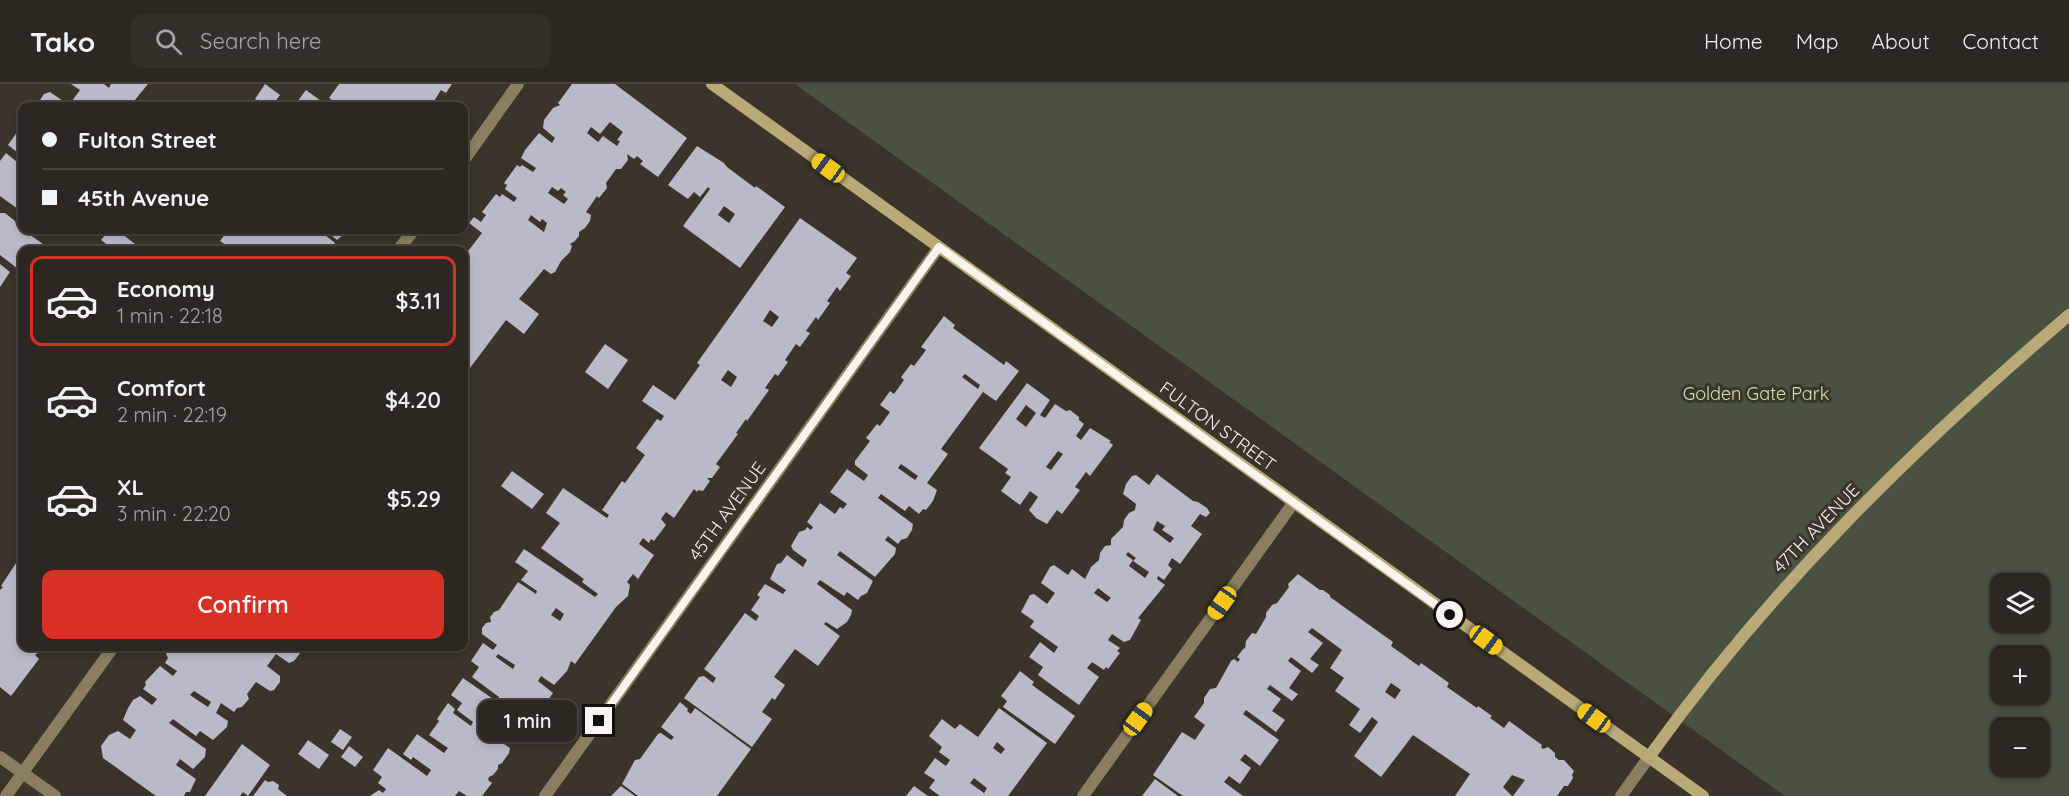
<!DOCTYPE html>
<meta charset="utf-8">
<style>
:root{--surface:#2c2720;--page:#342f29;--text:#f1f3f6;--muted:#a6a5a5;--line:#48443e;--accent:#d93025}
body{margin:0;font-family:Quicksand,sans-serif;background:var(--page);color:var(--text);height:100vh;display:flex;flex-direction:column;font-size:22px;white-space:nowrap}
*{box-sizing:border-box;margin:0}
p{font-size:20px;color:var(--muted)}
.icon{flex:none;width:33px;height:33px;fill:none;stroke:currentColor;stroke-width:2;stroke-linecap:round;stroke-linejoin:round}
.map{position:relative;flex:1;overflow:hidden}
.drawer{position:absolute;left:18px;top:162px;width:450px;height:405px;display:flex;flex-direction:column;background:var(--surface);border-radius:12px;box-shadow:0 3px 9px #0003,0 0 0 2px var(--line)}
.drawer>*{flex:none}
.hud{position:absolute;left:18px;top:18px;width:450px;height:132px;border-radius:12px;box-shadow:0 3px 9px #0003,0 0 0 2px var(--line);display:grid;align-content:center;height:132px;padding:0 24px;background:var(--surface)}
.fabs{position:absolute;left:1990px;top:489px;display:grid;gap:12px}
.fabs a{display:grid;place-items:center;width:60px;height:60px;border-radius:12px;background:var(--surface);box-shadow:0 3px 9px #0003,0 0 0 2px var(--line);font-size:30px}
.end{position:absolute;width:27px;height:27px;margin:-14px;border:8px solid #f9f4ee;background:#111;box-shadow:0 0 0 3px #111}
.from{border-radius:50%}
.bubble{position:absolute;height:42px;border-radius:12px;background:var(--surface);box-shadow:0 3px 9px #0003,0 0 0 2px var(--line);font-size:20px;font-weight:600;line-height:42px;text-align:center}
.car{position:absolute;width:18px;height:36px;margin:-18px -9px;border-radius:8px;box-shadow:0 0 4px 2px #0007;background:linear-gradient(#f5c518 24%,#345 0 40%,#f5c518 0 76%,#345 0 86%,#f5c518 0)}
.hud b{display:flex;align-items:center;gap:21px;height:57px;font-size:22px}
.hud b+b{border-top:2px solid var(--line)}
.hud i{width:15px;height:15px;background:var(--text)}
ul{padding:10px 0 0;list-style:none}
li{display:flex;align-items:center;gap:18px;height:90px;margin:0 12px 9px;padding:0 12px;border:3px solid transparent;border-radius:12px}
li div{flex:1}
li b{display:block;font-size:22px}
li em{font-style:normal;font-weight:600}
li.active{border-color:var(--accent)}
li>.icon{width:54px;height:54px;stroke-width:1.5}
.cta{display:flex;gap:12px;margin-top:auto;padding:12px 24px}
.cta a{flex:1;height:69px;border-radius:12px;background:var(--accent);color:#fff;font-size:24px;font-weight:600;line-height:69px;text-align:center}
header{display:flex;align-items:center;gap:36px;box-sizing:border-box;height:84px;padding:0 30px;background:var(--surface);border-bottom:2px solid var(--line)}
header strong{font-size:28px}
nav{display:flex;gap:33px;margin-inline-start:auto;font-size:21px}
.search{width:420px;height:54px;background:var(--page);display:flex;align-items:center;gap:15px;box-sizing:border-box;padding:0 21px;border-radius:12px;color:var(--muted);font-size:22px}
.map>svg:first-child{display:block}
.green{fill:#495240;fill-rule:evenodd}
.building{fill:#bab9c7;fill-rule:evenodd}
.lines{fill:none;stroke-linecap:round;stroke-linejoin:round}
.street{stroke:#897f60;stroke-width:12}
.secondary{stroke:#b9a977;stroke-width:12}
.route{stroke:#f9f4ee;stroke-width:8}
.labels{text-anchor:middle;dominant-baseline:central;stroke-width:6;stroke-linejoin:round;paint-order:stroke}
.park-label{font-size:18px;fill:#cbe4b2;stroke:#3a342a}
.street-label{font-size:18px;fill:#f9f4ee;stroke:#3a342a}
</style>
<header>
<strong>Tako</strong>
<div class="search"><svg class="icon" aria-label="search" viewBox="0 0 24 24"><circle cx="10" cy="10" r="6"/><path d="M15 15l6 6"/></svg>Search here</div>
<nav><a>Home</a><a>Map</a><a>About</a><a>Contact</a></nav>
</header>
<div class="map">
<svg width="2069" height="712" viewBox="0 0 2069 712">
<rect width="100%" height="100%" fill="#3a342a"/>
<path class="green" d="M795,0H2069V712H1785ZM2001,500H2040V538H2001ZM2001,572H2040V610H2001ZM2001,644H2040V682H2001Z"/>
<g class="building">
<path d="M71,0H104L109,4L111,0H148L130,22H36L44,10L50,8L69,21L80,6Z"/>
<path d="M265,0L280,11L272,22H266L255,15Z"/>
<path d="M339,0H452L446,9L441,6L431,22H341L329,14Z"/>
<path d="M572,0H615L687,54L658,93L640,80L643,77L637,72L634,75L627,70L628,76L621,85H616L606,99L607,104L599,114L597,112L586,128L591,131L590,137L585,144L579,148V152L575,157L570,160L572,162L570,168L561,177L555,188L551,190L544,185L519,215L539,230L524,250L506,236L464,292V170L465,171L482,149L469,139L474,133L481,138L486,131L482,128L496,110L500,113L502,110L514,118L517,114L505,105L507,101L504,99L517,81L520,83L522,81L533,88L536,84L521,74L525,66L539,49L552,59L555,54L543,44L544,36L553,24L560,21L558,19ZM610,38L623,48L617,56L620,57L617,62L603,52L598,58L587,49L591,43L600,50ZM552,103L558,107L561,104L566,108L563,111L568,115L564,120L548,109ZM531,131L540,138L542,135L547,139L544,148L528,136Z"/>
<path d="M306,6L328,22H294Z"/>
<path d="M22,41V72L8,61Z"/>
<path d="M697,62L724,79L727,83L755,104L756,102L785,123L740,184L683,142L710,105L708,103L700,113L694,108L688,115L668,101ZM724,122L735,130L729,139L718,131Z"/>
<path d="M6,69L22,82V128L0,112V77Z"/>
<path d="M0,129H5L15,137L16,141L43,160L38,166H22V188L0,171Z"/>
<path d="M800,134L857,174L846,189L851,192L840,207L837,203L827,217L830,219L818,236L816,233L806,247L810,249L800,263L796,260L785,276L788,278L778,292L775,290L765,304L769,306L747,337L746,335L736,349L738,350L716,380L720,383L712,394H707L710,397L703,407L698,406L697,408L694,405L674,434L666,428L661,435L666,441L654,457L651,455L649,459L643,454L639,460L654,471L638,495L633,490L627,498L630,501L628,512L616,523L575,580L571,577L567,587L554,601L541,592L538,597L553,609L542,624L540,622L520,653L513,658L502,651L498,656L510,664L509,669L502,679L498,681V685L493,691L489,693L488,696L492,699L482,712H467L459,707L455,712H370L379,706L383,709L386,705L378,699L382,693L373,686L388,664L427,692L431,686L413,673L411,676L403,670L417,650L444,669L448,664L429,651L439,637L437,635L448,619L455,625L453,629L471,642L473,638L457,626L462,619L451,611L463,594L496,617L499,613L472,593L479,583L471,577L483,559L493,566L497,561L482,550V544L486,539L491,538L490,533L494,528L499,526L518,498L536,510L537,507L521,496L528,487L515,478L524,465L595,513L598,510L582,498L584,495L541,464L560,439L546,429L563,404L607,434L609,431L602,426L622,397L625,399L645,371L636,364L657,335L661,337L664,332L642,317L653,301L675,316L700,281L697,279ZM770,226L779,233L772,243L763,237ZM728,286L737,293L731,303L721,296ZM556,524L564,530L560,537L551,531ZM498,570L515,581L513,585L496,573Z"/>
<path d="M109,146H117L135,160L130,166H114L101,156Z"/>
<path d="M228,146H237L244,151L248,146H349L337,156L327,148L325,151L335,159L332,166H233L220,157Z"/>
<path d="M0,180L10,188L0,203Z"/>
<path d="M944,232L955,241L953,244L1004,281L1006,277L1019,287L996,317L983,308L941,365L948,370L927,399L937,406L933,417L926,426L923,425L919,430L909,422L905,427L881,410L878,414L913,440L912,446L907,454L901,456L898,460L888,452L885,456L896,464L895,470L875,493L840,467L837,471L873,497L867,509L861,512L858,516L847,508L844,512L820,496L817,500L852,526L851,531L847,538L837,545L826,538L824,540L840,552L818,582L795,565L774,593L785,601L775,616L772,614L762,628L772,635L752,663L684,614L699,593L704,592L713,599L716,594L704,585L745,529L756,537L759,532L751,526L760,513L757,511L765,500L783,510L786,506L770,495L777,480L781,479L787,471L803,483L807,476L793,466L791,462L799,448L805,446L807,443L811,446L813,443L807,438L820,419L835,430L840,423L843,425L847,420L830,408L847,385L864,397L868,391L855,381V377L870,357L866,354L877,340L880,342L890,328L880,321L890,307L894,310L904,296L901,293L911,280L914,282L926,266L921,263ZM965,290L980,301L978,305L962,293ZM901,380L918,392L915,396L898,384Z"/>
<path d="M605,260L628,276L608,305L585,288Z"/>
<path d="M1027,299L1050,316L1040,331L1045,334L1055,320L1066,327L1070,326L1079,333V336L1084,340L1076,352L1081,356L1090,344L1111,357L1109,358L1113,361L1090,392L1086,388L1075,403L1080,406L1062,430L1057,426L1047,440L1036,434L1029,426L1038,413L1030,407L1020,421L1001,407L1011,393L1005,389L1008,385L979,364ZM1026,321L1036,329L1026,343L1016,335ZM1058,367L1063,370L1051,386L1046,383Z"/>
<path d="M512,387L544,410L532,425L501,402Z"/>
<path d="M1157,390L1193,417L1198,418L1207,424L1210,429L1206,433L1200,430L1191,442L1202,450L1180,480L1172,474L1168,481L1172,485L1164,496L1158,492L1157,495L1165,501L1138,534L1141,536L1130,556L1124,558L1112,550L1108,556L1120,564L1117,567L1120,569L1108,585L1106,583L1104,586L1092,578L1087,584L1099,593L1079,621L1038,591L1043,583L1029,573L1040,558L1054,569L1058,563L1030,543L1034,537L1021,528L1030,511L1034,510L1047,520L1055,509L1041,499L1050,483L1054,481L1068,491L1072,485L1085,495L1091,483L1099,476L1100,469L1105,462L1111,461V455L1123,443L1124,436L1129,429L1135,426L1136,420L1123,410L1126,400L1132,392L1136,391L1149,401ZM1157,437L1165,442L1162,446L1174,454L1170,459L1153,446ZM1128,468L1136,474L1133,477L1149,488L1145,494L1129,482L1133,476L1126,471ZM1098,504L1111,514L1107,518L1094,509Z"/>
<path d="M22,470V562H47L35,571L39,575L11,612L0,603V506L3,503L1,502Z"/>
<path d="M1298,490L1320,506H1323L1330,511V513L1393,558L1391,562L1419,582L1421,579L1449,599L1447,603L1477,624L1478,622L1492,632L1490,634L1504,644L1509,637L1542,661L1541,663L1543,665L1548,663L1555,669V673L1559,676H1564L1574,687L1572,691L1573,694L1568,702H1564L1557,712H1513L1525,696L1512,691L1503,703L1512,712H1455L1470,690L1413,651L1381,693L1354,672L1378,638L1372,633L1360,649L1349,641L1360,625L1335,607L1344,594L1330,584L1342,566L1312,544L1308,548L1323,559L1310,575L1319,581L1312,589L1291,573L1288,577L1301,587L1289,604L1298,610L1292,617L1270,601L1267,605L1281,615L1272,627L1285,636L1276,648L1246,626L1243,630L1279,656L1260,682L1245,670L1240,676L1251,684L1240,700L1229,692L1224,698L1243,712H1183L1153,691L1182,648L1195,656L1205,641L1194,633L1204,619V614L1210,605L1216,604L1231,577L1234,575L1238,578L1240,575L1237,573L1244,564L1245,565L1246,557L1252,549L1256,550L1266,533V529L1272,521L1277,519L1289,503L1288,500ZM1391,599L1401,606L1395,615L1385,608Z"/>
<path d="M172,562H301V568L294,577L289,579L276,570L267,582L280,592V598L274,606L270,607L256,598L247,610L249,615L242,623L237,624L234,628L221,619L216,629L228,637L227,643L213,656L200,647L196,652L173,635L169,639L206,665L205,673L193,685L180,675L176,681L196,695L190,708H186L184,712H156L103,674L101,662L109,651L118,647L130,655L136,646L123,636L128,624L133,616L140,612L152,621L157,615L143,605L146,601L145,598L160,582L173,592L177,587L165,579L168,574L166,570ZM194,607L211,618L208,623L190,611Z"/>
<path d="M1020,587L1034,598L1032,601L1075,632L1055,660L1003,623L1007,617L1001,612Z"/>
<path d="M680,618L688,625L687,627L691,630L695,624L751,665L717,712H638L622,700L635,676L640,675L658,650L661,649L671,656L674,653L661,643Z"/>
<path d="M999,624L1047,659L1008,712H940L929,704L935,696L924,689L935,674L946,682L950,676L939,668L942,663L929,652L942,635L955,645L960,640L978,653ZM997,658L1005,665L1001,670L993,664ZM974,694L987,704L984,709L970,699Z"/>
<path d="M340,645L352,653L343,666L331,658Z"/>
<path d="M308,656L329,671L319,685L298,670Z"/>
<path d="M242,660L270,681L248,712L243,708L240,712H205Z"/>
<path d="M349,662L363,673L355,683L341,673Z"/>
<path d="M1155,695L1178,712H1142Z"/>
<path d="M265,696L268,698L273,697L279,701L278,705L287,712H253Z"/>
<path d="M621,702L635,712H611Z"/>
<path d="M914,702L928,712H906Z"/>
</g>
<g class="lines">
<g class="street">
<path d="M464,76L518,0"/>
<path d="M398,166L414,146"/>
<path d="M0,673L55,712"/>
<path d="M6,712L114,562"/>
<path d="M545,712L939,163"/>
<path d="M1083,712L1294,418"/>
<path d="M1621,712L1649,673"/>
</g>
<g class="secondary">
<path d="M712,0L1703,712"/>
<path d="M1649,673C1769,505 1912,365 2069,231"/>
</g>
</g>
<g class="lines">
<path class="route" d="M599,637L939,163L1450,531"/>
</g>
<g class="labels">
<g class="park-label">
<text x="1756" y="309">Golden Gate Park</text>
</g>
<g class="street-label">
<text transform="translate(1218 342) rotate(36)">FULTON STREET</text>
<text transform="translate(727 427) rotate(-54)">45TH AVENUE</text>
<text transform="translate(1816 444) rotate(-46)">47TH AVENUE</text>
</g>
</g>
</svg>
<div class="fabs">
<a><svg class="icon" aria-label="layers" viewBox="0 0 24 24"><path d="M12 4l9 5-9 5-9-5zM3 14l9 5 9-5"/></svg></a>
<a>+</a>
<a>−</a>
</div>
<i class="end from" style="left:1450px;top:531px"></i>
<i class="end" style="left:599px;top:637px"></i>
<div class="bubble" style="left:478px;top:616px;width:99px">1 min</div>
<i class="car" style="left:828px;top:84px;rotate:306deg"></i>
<i class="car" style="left:1222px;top:519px;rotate:215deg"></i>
<i class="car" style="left:1486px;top:556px;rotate:126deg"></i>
<i class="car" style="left:1594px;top:634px;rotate:306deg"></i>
<i class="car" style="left:1138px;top:635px;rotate:36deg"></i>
<div class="hud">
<b><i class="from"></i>Fulton Street</b>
<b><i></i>45th Avenue</b>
</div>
<section class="drawer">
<ul>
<li class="active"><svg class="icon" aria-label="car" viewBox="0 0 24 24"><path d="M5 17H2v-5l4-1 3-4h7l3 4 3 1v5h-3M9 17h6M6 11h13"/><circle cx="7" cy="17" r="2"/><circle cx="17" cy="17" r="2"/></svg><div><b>Economy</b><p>1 min · 22:18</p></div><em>$3.11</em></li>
<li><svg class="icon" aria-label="car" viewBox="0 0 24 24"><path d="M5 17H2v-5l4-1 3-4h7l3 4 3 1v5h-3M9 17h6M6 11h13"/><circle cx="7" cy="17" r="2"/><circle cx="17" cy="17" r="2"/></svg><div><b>Comfort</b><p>2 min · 22:19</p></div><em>$4.20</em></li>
<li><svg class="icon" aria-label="car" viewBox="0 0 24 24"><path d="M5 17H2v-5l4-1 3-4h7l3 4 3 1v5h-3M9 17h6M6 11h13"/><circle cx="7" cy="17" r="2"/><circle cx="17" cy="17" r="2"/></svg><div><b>XL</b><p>3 min · 22:20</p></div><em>$5.29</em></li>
</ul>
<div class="cta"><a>Confirm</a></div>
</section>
</div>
